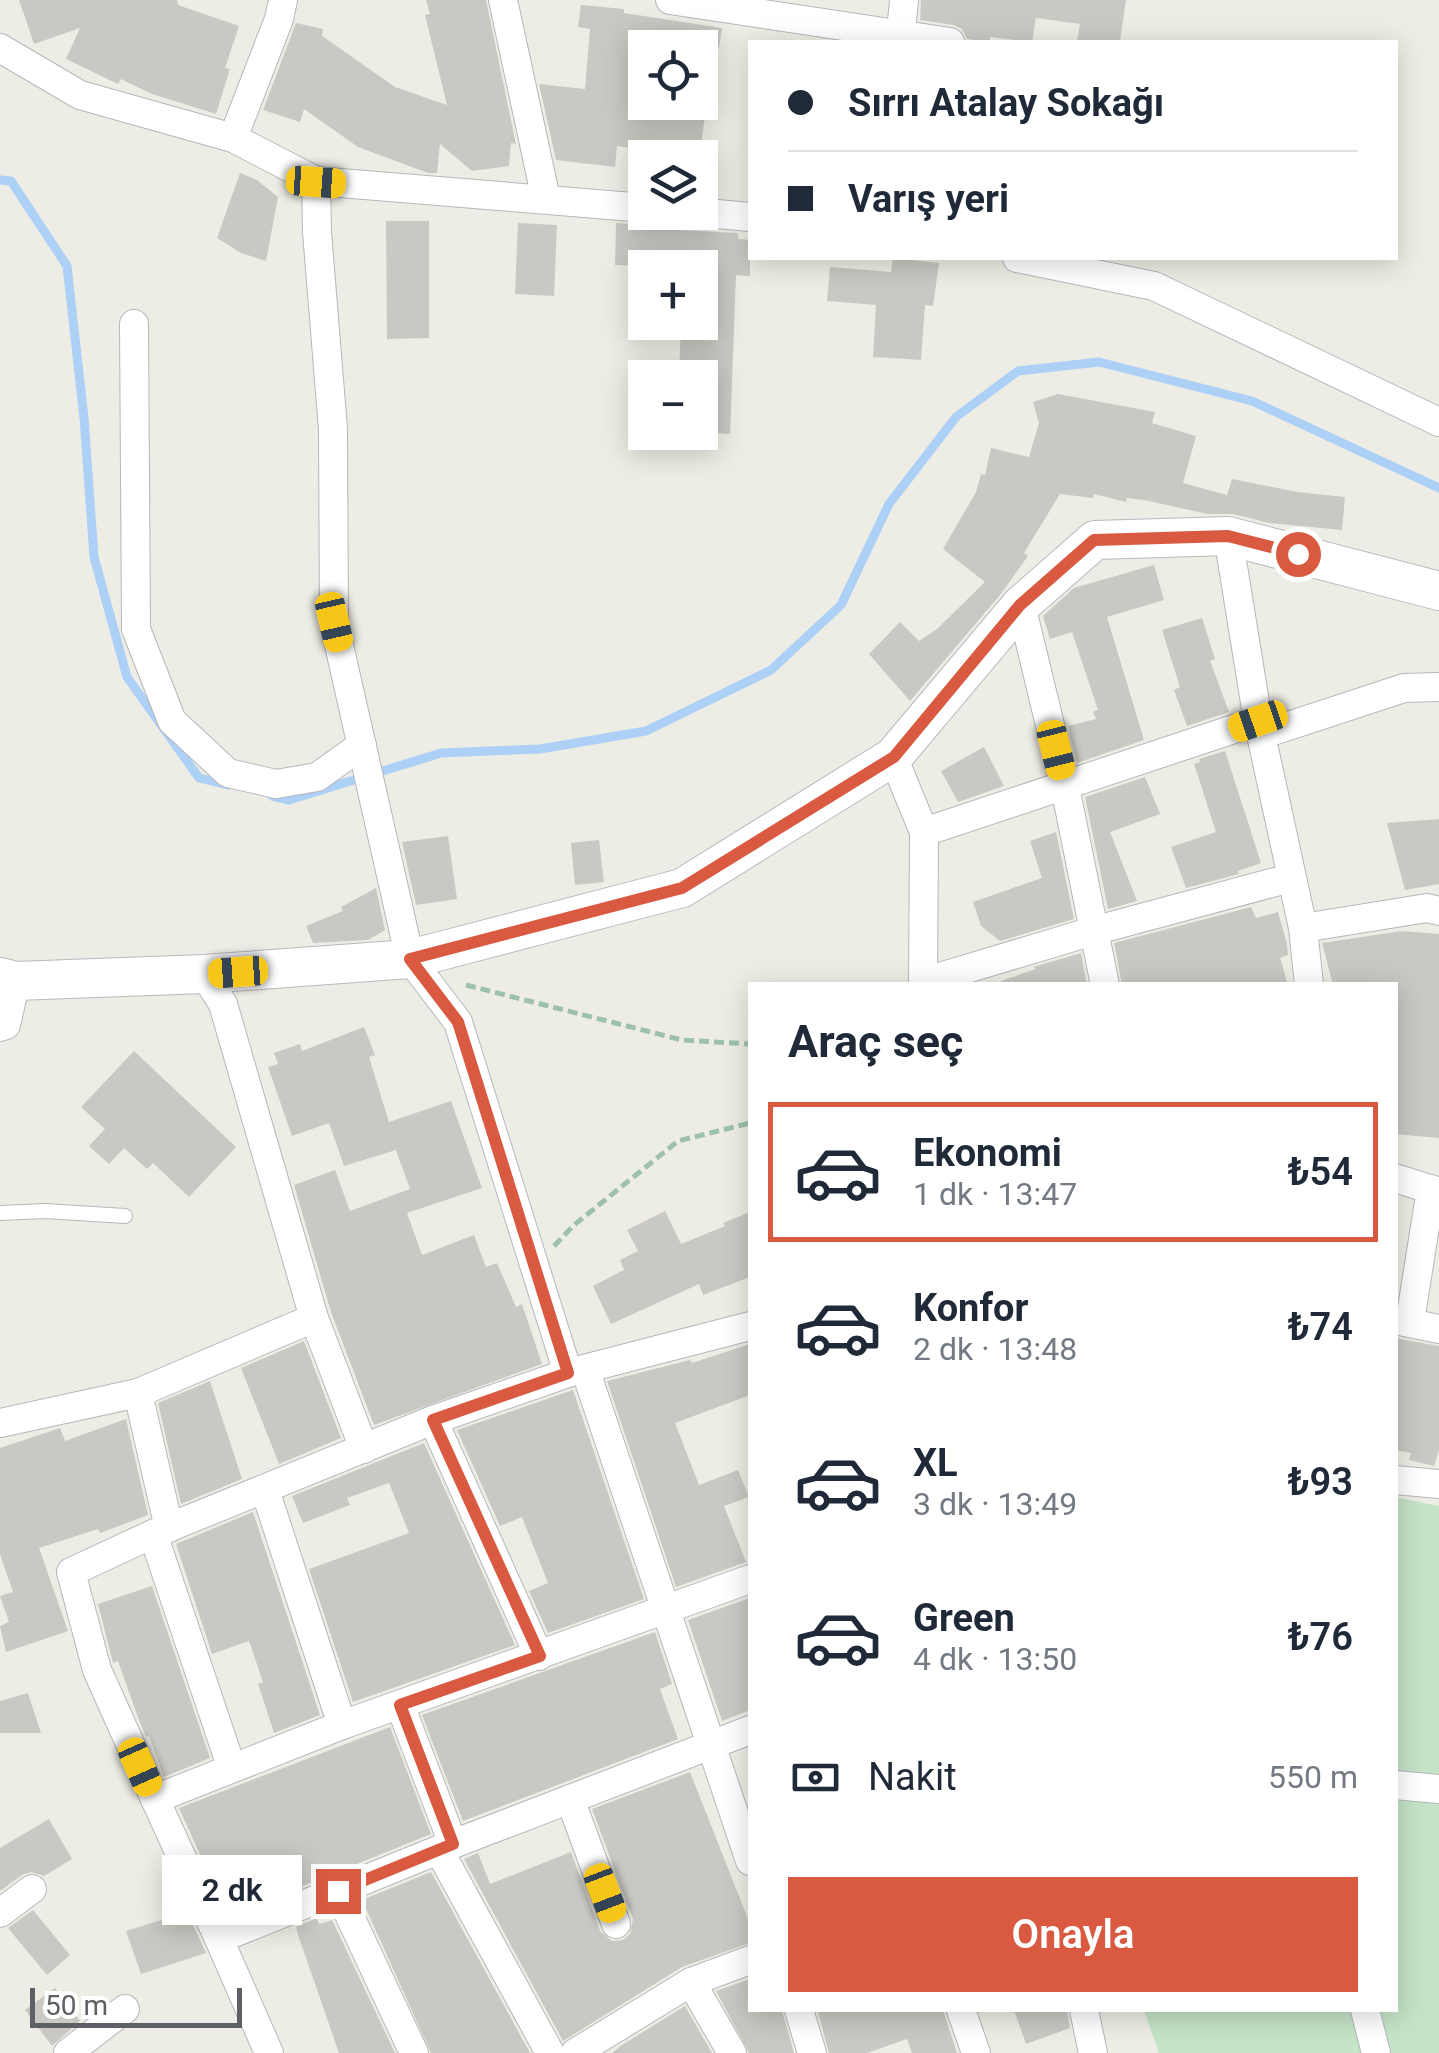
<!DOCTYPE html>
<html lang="tr">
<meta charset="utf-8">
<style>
:root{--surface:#fff;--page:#f2f2f3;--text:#1f2937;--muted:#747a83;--line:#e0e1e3;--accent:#d95941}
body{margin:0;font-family:Roboto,sans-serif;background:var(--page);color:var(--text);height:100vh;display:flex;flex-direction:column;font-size:38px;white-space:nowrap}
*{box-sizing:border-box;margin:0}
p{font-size:32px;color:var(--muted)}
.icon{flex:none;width:55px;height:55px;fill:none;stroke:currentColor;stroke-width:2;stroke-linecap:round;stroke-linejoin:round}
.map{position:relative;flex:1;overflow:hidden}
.details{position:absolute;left:748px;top:982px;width:650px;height:1030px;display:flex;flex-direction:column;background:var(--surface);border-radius:0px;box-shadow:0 5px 25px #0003}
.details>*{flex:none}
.banner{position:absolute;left:748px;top:40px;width:650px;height:220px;border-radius:0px;box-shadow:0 5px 25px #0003;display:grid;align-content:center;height:220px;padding:0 40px;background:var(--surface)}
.tools{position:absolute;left:628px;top:30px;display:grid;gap:20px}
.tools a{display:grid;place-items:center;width:90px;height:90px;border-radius:0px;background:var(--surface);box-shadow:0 5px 25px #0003;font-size:50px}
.scale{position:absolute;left:30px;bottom:25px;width:212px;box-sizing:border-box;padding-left:10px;border:5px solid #5d6064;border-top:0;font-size:28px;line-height:35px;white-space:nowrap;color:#5d6064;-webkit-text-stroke:8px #fff;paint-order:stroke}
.end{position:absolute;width:45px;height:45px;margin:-22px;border:12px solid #d95941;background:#fff;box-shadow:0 0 0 5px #fff}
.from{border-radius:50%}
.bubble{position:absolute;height:70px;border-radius:0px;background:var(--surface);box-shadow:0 5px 25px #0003;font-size:32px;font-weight:600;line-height:70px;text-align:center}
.car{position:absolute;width:30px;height:60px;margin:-30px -15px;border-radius:12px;box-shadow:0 0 8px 2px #0007;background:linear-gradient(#f5c518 24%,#345 0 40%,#f5c518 0 76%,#345 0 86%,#f5c518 0)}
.banner b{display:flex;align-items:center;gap:35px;height:95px;font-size:38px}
.banner b+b{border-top:2px solid var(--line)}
.banner i{width:25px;height:25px;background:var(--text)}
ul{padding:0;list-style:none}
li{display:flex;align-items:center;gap:30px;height:140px;margin:0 20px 15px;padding:0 20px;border:5px solid transparent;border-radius:0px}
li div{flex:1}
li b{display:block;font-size:38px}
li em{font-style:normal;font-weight:600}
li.active{border-color:var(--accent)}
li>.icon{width:90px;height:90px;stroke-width:1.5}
h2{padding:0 40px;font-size:45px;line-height:120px}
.pay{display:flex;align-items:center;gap:25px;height:110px;padding:0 40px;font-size:38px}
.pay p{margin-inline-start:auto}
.primary-button{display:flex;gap:20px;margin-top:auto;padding:20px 40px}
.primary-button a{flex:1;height:115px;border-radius:0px;background:var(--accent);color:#fff;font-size:40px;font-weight:600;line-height:115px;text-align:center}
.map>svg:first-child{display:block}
.green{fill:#c4e3c7}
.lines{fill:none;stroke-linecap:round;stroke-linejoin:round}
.stream{stroke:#add0f7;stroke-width:9}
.building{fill:#cac8c2}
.lane-casing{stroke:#b6b7bb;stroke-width:16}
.street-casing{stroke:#b6b7bb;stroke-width:30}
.secondary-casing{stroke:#b7b9be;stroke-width:40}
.path{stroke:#9dc1ab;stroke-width:5;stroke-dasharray:10 5;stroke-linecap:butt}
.lane{stroke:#fff;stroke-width:14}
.street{stroke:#fff;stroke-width:28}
.secondary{stroke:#fff;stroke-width:38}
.route{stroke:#d95941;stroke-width:12}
</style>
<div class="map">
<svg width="1439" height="2053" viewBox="0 0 1439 2053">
<rect width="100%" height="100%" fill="#eeede5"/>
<path class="green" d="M1395,1497L1439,1506V2053H1159L1144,2010H1395Z"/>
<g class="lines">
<g class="stream">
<path d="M0,180L11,181L67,266L84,418L94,557L127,677L199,778L228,785"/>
<path d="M272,796L289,800L441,753L540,749L646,731L771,670L841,605L889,504L956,417L1018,371L1099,362L1252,401L1439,488"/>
</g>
</g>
<g class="building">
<path d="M19,0H177L178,5L239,26L225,68L230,69L216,114L152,94L121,79L118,84L66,59L80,28L34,44Z"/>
<path d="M426,0H486L516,144L511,143L509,166L472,171L440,144L437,173H428L358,147L304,109L300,122L263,110L296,23L323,29L322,36L395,87L447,105L425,15L430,14Z"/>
<path d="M921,0H1126L1120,42H1077L1080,24L1036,18L1032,42L990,37V42L967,39L962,29L954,25L920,20Z"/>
<path d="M581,5L624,9V13L722,28L719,48H645V102H707L699,158H664L665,153L617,146L615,167L556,160L539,84L585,89L590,29L578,27Z"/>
<path d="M240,173L257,180L278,197L266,261L241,253L217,238Z"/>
<path d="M386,221H429V338L387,339Z"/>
<path d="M656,221L678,222V230L738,233V239L750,240V276L736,275L730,434L700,432V378H679L681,322H700V268L615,265L616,223L644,225Z"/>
<path d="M518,223L557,225L554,296L515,294Z"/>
<path d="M893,258L939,263L933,306L925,305L921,360L873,357L876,305L827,301L830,267L891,272Z"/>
<path d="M1058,394L1155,412L1152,423L1196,436L1183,483L1227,495L1232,479L1297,492L1345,497L1342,530L1269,523L1233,514H1208L1144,500L1127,498L1126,502L1094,494L1093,498L1060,494L1024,553L1028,556L1000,595L910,701L869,654L900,622L919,641L937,629L985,582L943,549L976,492L981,474L985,475L991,448L1029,457L1039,423L1033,402Z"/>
<path d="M1154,565L1164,600L1107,617L1144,740L1077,763L1068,726L1096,719L1093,712L1098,710L1072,632L1050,639L1043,616L1074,588Z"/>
<path d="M1202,618L1215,659L1210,661L1229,712L1187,726L1174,690L1180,687L1162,630Z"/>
<path d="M984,747L1004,786L958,802L941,771Z"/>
<path d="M1225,751L1261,863L1238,871L1239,874L1186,888L1171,847L1216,832L1194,764L1200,762L1199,759Z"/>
<path d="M1145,777L1160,814L1110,832L1137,901L1108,909L1085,797Z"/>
<path d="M1439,819V884L1405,890L1387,823Z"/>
<path d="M1056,832L1074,919L1000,941L981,926L973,902L1042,878L1030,841Z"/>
<path d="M448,836L457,899L416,905L402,842Z"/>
<path d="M599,840L604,882L575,885L571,843Z"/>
<path d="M376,888L385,930L368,940L313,943L306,926L343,911L341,907Z"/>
<path d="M1251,907L1256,918L1278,912L1287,944L1288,955L1280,958L1288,985H1122L1114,943Z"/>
<path d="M1402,931L1439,934V1138L1395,1134V985H1333L1322,943Z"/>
<path d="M1081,953L1087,985H1002L1001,981L1036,969L1033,967Z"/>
<path d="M364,1027L375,1055L369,1057L389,1122L451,1101L482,1188L407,1213L422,1255L474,1235L486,1267L497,1263L516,1307L522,1304L542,1364L374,1425L331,1312L294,1185L335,1170L350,1211L410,1189L396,1150L344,1166L329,1123L292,1136L268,1067L278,1064L274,1053L300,1044L302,1051Z"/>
<path d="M134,1051L236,1147L189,1197L153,1163L147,1169L124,1148L109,1164L89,1146L105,1129L81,1107Z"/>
<path d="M665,1211L681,1244L725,1226L723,1223L750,1212V1277L703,1295L699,1284L611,1324L593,1286L624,1270L620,1260L638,1251L627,1230Z"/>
<path d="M1395,1338L1439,1346V1450L1434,1466L1409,1460L1411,1453L1395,1450Z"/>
<path d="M304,1341L341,1438L279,1464L241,1368Z"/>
<path d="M750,1344V1395L675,1423L699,1485L738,1470L749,1497L724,1506L746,1562L676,1587L607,1381L690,1360L692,1363Z"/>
<path d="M210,1381L242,1479L181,1504L158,1403Z"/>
<path d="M573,1390L644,1599L548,1633L529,1591L548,1583L522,1517L500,1526L457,1430Z"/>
<path d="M126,1419L148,1515L100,1533L98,1529L39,1548L68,1631L6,1652L0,1626L9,1622L0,1596L13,1592L0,1554V1448L60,1428L65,1441Z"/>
<path d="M424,1443L515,1645L353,1702L309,1569L409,1533L389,1483L347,1498L350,1505L303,1523L292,1496Z"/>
<path d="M253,1512L320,1715L274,1733L258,1684L263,1682L249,1641L212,1654L176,1544Z"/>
<path d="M152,1586L210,1758L164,1777L149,1736L146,1737L139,1720L118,1661L113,1663L98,1604Z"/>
<path d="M750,1598V1710L722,1721L688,1620Z"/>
<path d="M655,1632L672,1684L660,1689L678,1739L463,1821L422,1715Z"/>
<path d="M28,1693L41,1733H0V1701Z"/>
<path d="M390,1727L431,1834L283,1894L281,1887L241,1903L243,1910L228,1916L179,1808Z"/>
<path d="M690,1772L750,1924V1943L682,1967L563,2041L464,1859L478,1853L490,1884L571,1852L600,1931L612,1941L623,1940L630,1934L633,1919L592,1809Z"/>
<path d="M49,1819L72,1859L44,1876L31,1872L22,1875L0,1891V1848Z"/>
<path d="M431,1872L530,2053H431L362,1900Z"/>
<path d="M33,1910L70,1955L47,1975L8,1928Z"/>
<path d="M187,1912L206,1953L141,1974L126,1931Z"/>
<path d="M317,1918L319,1924L332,1920L395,2053H339L297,1932L296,1927Z"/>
<path d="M750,1979V2010H782L794,2053H749L716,1991Z"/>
<path d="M55,1988L80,2021L52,2046L25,2010Z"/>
<path d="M685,2006L712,2053H612L622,2045Z"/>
<path d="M822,2010H943L957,2053H912L907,2039L867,2053H829L818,2012Z"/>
<path d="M1014,2010H1067L1070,2028L1026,2044Z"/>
</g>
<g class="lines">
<defs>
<path id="lane" d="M0,1213L45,1211L125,1216"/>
<g id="street">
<path d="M503,0L546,199"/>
<path d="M670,0L950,42"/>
<path d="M900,42L904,0"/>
<path d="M0,48L80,95L233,138L316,181L645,208"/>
<path d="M233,138L279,19L283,0"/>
<path d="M316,181L317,232L333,429L334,623L410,959L458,1022L568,1373"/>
<path d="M696,212L750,217"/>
<path d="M1017,258L1154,286L1439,422"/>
<path d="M134,324L136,629L172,721L228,773L276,784L317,777L362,745"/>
<path d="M1228,536L1258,721L1303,928L1309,985"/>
<path d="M1021,605L1065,787L1105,985"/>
<path d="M1261,735L1404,688L1439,687"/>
<path d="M893,757L924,832L923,985"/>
<path d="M924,832L1258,721"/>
<path d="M1303,928L1427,908L1439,911"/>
<path d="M204,974L223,1004L314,1318L364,1449"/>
<path d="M923,982L1093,931L1290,878"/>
<path d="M0,1027L6,1025L16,981"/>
<path d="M1395,1178L1439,1192"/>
<path d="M1395,1320L1439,1329"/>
<path d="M1410,1321L1431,1189"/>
<path d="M585,1369L750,1861"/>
<path d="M138,1393L169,1528"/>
<path d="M433,1420L539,1656"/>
<path d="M0,1423L138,1393L314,1318"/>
<path d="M1395,1480L1439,1484"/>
<path d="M265,1490L342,1725"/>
<path d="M153,1534L231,1766"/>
<path d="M400,1705L453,1844"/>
<path d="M1395,1785L1439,1789"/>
<path d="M155,1799L97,1670L71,1572L153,1534L433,1420L568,1373L750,1326"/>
<path d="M570,1799L616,1924"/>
<path d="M439,1850L550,2053"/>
<path d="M338,1891L414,2053"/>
<path d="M0,1913L32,1889"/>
<path d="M219,1939L155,1799L342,1725L750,1579"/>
<path d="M691,1982L732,2053"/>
<path d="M799,2010L812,2053"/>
<path d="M961,2010L976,2053"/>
<path d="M1084,2010L1093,2053"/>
<path d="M1365,2010L1376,2053"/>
<path d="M68,2053L125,2009"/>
<path d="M269,2053L219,1939L453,1844L750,1730"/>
<path d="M575,2053L691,1982L750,1960"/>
</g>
<path id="secondary" d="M0,977L16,981L204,974L410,959L682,888L893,757L1021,605L1095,540L1228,536L1439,591"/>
</defs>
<use href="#lane" class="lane-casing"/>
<use href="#street" class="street-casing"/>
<use href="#secondary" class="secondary-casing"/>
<g class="path">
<path d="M466,985L682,1040L750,1044"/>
<path d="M554,1246L574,1225L678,1141L750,1123"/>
</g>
<use href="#lane" class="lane"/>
<use href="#street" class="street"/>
<use href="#secondary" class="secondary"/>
</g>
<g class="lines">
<path class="route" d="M338,1891L453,1844L400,1705L540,1656L433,1420L568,1373L458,1022L410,959L682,888L894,757L1020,605L1094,540L1228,536L1298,554"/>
</g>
</svg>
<div class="tools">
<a><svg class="icon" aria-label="locate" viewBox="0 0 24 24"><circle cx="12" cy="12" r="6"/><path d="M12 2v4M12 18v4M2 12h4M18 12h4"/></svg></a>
<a><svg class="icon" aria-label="layers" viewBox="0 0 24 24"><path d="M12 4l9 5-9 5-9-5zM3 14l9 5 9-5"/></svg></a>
<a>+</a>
<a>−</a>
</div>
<div class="scale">50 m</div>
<i class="end from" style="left:1298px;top:554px"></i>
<i class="end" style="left:338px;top:1891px"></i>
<div class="bubble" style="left:162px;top:1855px;width:140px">2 dk</div>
<i class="car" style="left:316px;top:182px;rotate:94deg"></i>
<i class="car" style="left:334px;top:622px;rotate:167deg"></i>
<i class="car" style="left:1258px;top:721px;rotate:251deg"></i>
<i class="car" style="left:1056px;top:750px;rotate:166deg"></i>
<i class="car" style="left:238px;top:972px;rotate:266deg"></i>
<i class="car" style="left:140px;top:1767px;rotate:156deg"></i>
<i class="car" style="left:605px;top:1893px;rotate:159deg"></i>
<div class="banner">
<b><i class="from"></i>Sırrı Atalay Sokağı</b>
<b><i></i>Varış yeri</b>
</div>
<section class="details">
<h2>Araç seç</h2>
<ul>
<li class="active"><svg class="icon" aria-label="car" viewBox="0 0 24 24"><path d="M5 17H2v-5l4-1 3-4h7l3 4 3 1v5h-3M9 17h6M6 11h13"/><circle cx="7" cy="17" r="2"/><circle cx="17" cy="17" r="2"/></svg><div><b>Ekonomi</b><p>1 dk · 13:47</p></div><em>₺54</em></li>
<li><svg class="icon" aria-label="car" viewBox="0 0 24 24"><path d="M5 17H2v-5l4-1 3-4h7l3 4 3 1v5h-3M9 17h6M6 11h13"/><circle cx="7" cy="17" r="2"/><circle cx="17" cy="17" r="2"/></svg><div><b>Konfor</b><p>2 dk · 13:48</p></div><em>₺74</em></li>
<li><svg class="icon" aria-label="car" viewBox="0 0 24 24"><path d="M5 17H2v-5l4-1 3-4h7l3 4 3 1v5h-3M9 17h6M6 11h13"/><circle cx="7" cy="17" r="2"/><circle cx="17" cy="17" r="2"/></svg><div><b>XL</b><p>3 dk · 13:49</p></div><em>₺93</em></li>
<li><svg class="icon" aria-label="car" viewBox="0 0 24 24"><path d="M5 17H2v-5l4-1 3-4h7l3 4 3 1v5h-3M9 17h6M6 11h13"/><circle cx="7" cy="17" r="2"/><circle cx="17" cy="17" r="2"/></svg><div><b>Green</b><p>4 dk · 13:50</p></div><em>₺76</em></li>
</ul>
<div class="pay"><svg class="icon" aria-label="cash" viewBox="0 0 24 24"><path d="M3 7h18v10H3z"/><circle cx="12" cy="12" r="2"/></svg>Nakit<p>550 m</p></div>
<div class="primary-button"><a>Onayla</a></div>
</section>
</div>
